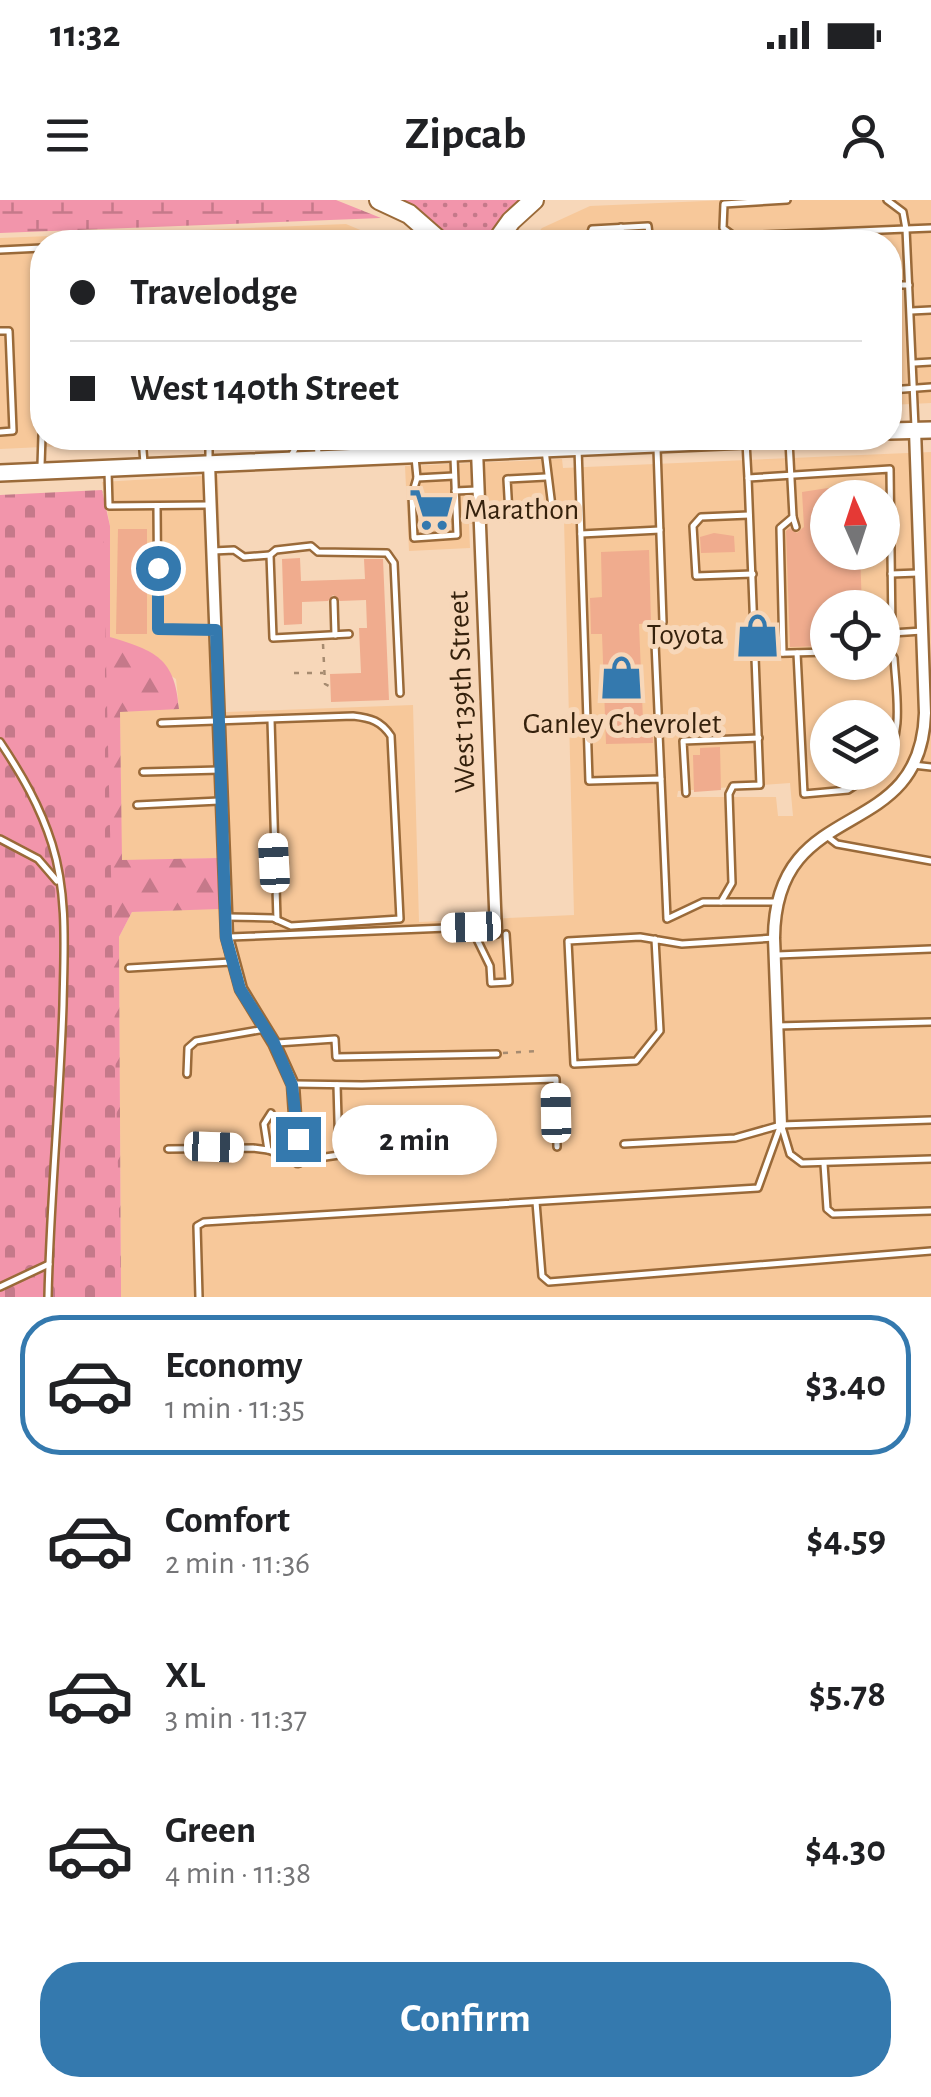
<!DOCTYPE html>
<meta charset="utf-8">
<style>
:root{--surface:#fff;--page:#f6f6f6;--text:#202124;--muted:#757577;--line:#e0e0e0;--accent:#3479ae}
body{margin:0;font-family:"Alegreya Sans",sans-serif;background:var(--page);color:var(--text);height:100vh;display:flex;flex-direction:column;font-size:38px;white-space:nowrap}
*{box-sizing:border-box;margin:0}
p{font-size:32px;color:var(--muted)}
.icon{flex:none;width:55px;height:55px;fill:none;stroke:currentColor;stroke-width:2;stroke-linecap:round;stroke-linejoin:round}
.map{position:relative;height:1097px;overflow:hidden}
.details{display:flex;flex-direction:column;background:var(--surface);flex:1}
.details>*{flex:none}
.top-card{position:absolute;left:30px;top:30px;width:872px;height:220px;border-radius:40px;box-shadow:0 2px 8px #0004;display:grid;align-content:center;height:220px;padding:0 40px;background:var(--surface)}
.needle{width:65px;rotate:357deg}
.tools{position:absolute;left:810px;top:280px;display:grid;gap:20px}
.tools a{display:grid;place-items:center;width:90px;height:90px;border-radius:50%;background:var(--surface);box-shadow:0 2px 8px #0004;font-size:50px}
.end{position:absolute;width:45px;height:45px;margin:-22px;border:12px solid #3479ae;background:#fff;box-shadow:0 0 0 5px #fff}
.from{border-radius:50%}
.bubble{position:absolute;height:70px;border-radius:35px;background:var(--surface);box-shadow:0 2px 8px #0004;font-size:32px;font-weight:700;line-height:70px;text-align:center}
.car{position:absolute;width:30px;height:60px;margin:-30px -15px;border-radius:12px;box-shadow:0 0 8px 2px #0007;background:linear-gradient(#fff 24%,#345 0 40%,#fff 0 76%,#345 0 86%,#fff 0)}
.top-card b{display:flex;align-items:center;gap:35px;height:95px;font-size:38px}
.top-card b+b{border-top:2px solid var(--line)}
.top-card i{width:25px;height:25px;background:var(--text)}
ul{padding:18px 0 0;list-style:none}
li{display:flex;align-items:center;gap:30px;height:140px;margin:0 20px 15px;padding:0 20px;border:5px solid transparent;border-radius:40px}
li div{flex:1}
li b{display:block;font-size:38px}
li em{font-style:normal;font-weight:700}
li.on{border-color:var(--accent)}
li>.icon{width:90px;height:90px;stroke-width:1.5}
.cta{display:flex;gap:20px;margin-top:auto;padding:20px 40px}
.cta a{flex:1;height:115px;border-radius:40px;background:var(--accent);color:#fff;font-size:40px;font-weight:700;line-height:115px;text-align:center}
.status{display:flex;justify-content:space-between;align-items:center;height:70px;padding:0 50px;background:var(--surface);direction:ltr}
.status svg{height:28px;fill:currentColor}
header{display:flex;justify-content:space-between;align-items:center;height:130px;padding:0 40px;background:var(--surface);font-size:45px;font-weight:700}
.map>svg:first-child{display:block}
.built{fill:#f7c89a;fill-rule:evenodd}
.grass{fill:url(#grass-dots)}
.forest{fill:url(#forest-firs)}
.wetland{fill:url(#wetland-marsh)}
.cemetery{fill:url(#cemetery-stones)}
.building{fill:#f0ac8e}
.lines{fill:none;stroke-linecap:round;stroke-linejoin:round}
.lane-casing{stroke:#9a6a39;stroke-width:10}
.street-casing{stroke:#9a6a39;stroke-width:15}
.primary-casing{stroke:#9a6a39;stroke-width:20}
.highway-casing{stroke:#9a6a39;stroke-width:22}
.path{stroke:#a68b70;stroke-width:2.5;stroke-dasharray:5 8;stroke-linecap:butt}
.lane{stroke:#fff;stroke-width:5}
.street{stroke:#fff;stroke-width:10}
.primary{stroke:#fff;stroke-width:15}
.highway{stroke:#fff;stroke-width:18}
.route{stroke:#3479ae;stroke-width:12}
.labels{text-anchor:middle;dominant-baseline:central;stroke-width:10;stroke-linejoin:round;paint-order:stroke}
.poi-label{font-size:30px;fill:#35210c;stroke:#f7d7b9;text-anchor:start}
.street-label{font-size:30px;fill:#35210c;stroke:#f7d7b9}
</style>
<div class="status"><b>11:32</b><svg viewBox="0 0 49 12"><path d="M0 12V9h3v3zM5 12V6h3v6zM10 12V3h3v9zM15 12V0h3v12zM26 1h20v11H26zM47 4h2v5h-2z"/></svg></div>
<header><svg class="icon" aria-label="menu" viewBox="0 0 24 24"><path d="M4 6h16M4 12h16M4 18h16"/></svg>Zipcab<svg class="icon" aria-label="person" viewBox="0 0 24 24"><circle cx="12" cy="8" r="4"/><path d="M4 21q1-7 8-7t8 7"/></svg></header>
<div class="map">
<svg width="931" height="1097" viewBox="0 0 931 1097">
<defs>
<pattern id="grass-dots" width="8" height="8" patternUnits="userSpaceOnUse" patternTransform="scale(2.5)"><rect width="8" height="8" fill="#f295ab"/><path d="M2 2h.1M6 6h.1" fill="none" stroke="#c5798a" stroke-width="1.8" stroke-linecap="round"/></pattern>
<pattern id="forest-firs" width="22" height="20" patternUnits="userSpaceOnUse" patternTransform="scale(2.5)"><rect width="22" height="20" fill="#f295ab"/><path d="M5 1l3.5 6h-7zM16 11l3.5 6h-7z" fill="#c5798a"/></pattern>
<pattern id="wetland-marsh" width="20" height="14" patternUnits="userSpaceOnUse" patternTransform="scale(2.5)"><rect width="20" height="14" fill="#f295ab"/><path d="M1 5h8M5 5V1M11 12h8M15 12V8" fill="none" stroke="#c5798a"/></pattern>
<pattern id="cemetery-stones" width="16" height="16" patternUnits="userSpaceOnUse" patternTransform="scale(2.5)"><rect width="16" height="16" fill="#f295ab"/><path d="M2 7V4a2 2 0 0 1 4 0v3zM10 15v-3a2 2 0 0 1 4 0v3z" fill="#c5798a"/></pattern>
</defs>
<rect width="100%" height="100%" fill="#f7d7b9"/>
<g class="built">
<path d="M728,0H931V203L890,205V42H530L542,28L590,6Z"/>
<path d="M346,24L389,42H42V238H234L0,249V38Z"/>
<path d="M931,252V1097H121L119,737L132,712L219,708L216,658L121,661L120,511L179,508L176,479L110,437V326L102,282L218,275L226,512L413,505L419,722L574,715L564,320L469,324L470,348L409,351L405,266L562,259L563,268ZM828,298H882V352H828ZM828,408H882V462H828ZM828,518H882V572H828ZM790,583L793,616H778L776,597H677L678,591Z"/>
</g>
<path class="grass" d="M393,0H524L490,42H446Z"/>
<path class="forest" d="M102,290L110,326V437C156,451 175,458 179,509L120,512L122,660L217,658L219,709L132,712L119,737L121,1097H94L71,319Z"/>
<path class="wetland" d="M0,0H336L381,18L0,33Z"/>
<path class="cemetery" d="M102,290L121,1097H0V295Z"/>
<g class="building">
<path d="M828,288L863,289V298H828V352H860L862,408H828V446L790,447L786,331L790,328L797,333L804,327L802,292Z"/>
<path d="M442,302L443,316L420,317V303Z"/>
<path d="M118,329H147V434H116Z"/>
<path d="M714,333L734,336L735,352L701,353L700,337Z"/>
<path d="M649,350L651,423L639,424L643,520H652L653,543L606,544L602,434H591L590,398L602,397L601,352Z"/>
<path d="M300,358L301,381L365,379L364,359H383L389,500L331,502L330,474L361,473L359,428H367L366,400L340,401L333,395L328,401L302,402V424L284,425L282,359Z"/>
<path d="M720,547L721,590L694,592L693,555H700V548Z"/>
</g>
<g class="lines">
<defs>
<g id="lane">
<path d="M887,0L903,12L906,29L931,28"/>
<path d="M621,27L622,42"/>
<path d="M738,39L723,28L724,4L787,0"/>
<path d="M142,42H170"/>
<path d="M588,42L592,29L648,26L650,42"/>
<path d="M734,42L740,36L906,29L915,227"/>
<path d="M0,50L42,48"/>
<path d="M890,85H909"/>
<path d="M911,111L931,110"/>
<path d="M0,131H9L13,231L0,232"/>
<path d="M42,147L39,152L42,223"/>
<path d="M914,163L931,162"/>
<path d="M890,190L931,187"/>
<path d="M142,238L144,263"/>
<path d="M209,238V259"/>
<path d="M317,238L318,255"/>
<path d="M746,242L748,278"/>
<path d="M578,248L589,581L661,579L667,719L703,702H721L732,683L729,594L733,586L760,585L748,278L890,269L892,433L889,450L882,451"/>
<path d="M657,248L663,422L655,443L661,579"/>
<path d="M291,256L301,238"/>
<path d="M415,257L417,278L454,276"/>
<path d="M41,266L42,235"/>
<path d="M108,271L109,306L208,305"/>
<path d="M417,278L412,295L414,338L457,335L454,257"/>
<path d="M455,291L477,290"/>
<path d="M157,306L158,429L216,430"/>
<path d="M509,314L514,317L553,315L545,250"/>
<path d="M509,314L507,279L546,277"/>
<path d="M480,315L552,310"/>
<path d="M749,315L701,317L693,326L696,376L753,374"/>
<path d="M793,317L796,327"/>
<path d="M581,334L660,330"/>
<path d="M213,351L234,350L244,357L270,355"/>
<path d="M891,374L918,373"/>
<path d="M334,401L335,435"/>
<path d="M892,433L922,431"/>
<path d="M349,434L273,438L270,355L276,350L311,346L318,352L387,353L394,363L400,493"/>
<path d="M783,453L780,328L793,317L789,241"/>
<path d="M797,453L804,594L848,590L875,572"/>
<path d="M757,454L828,452"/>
<path d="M271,520L277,720"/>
<path d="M161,523L353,516C371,518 381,521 391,536L400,719L291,726L273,718L228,717"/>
<path d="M0,542C22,575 40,606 52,644C68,695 64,752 63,805C60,902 50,1000 48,1097"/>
<path d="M882,565C905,536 896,493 894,458L889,450"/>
<path d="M913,565L931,567"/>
<path d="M143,572L220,570"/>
<path d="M686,593L683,541L759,538"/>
<path d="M137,605L219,601"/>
<path d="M828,637L837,644L931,661"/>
<path d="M0,639L38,659L57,681"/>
<path d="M721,702H776"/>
<path d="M230,737L471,727L490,766L491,783L509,782L506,734"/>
<path d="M655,739L660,831L636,861L574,864L568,741L640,737L682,744L774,738"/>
<path d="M777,755L931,749"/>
<path d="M129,768L231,762"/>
<path d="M777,826L931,822"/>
<path d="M277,843L335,839L336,857L497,854"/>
<path d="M187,874L188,848L196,841L265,829"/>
<path d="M295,884L362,885L556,879L557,947"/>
<path d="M782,927L790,954L802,963L931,959"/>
<path d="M624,944L735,938L781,925L931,920"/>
<path d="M168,949L253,948L268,950L298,961L339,955L337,885"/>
<path d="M268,950L264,924L271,913"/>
<path d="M824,964L827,1009L833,1014L931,1011"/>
<path d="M536,1002L542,1076L549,1082L931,1051"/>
<path d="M0,1087L49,1064"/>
<path d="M199,1097L197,1026L204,1022L758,988L780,927"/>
</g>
<g id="street">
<path d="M477,250L496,732"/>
<path d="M209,263L227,737L241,789L274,843L293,885L298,961"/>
<path d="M781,925L774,738C775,593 921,647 925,513L915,230"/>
</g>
<g id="primary">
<path d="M890,231L931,230"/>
<path d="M0,273L790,238"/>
</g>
<g id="highway">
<path d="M379,0L409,14L441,42"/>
<path d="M496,42L511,21L534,0"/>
<path d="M472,238L477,250"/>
</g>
</defs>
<use href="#lane" class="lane-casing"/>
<use href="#street" class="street-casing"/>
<use href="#primary" class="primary-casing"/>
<use href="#highway" class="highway-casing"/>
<g class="path">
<path d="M323,444L325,484L329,486"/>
<path d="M294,473H323"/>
<path d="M503,853L539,851"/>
</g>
<use href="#lane" class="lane"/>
<use href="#street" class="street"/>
<use href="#primary" class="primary"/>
<use href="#highway" class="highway"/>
</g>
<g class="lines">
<path class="route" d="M158,368V429L216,430L226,738L240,789L274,843L292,885L298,939"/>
</g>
<defs>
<symbol id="supermarket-bare" viewBox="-9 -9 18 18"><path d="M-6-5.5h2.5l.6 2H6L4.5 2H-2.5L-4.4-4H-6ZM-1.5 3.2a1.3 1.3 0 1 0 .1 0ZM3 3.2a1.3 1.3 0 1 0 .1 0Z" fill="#3479ae" stroke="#f7d7b9" stroke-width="2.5" paint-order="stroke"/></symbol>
<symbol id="shop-bare" viewBox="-9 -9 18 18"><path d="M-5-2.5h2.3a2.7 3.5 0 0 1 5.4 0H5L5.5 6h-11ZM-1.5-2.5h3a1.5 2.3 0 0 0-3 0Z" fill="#3479ae" stroke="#f7d7b9" stroke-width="2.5" paint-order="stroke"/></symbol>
</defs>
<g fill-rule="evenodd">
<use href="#supermarket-bare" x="400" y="278" width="63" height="63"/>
<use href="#shop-bare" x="726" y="404" width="63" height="63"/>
<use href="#shop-bare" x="590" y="446" width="63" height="63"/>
</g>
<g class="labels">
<g class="poi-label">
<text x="464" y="310">Marathon</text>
<text x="724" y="435" text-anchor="end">Toyota</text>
<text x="622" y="524" text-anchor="middle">Ganley Chevrolet</text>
</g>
<g class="street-label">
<text transform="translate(462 492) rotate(-92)">West 139th Street</text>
</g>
</g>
</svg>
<div class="tools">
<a><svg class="needle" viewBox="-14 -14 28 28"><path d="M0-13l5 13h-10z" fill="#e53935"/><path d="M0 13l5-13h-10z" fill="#757577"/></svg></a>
<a><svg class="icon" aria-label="locate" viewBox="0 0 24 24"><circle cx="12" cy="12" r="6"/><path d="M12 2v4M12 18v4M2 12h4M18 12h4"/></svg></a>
<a><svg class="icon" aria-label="layers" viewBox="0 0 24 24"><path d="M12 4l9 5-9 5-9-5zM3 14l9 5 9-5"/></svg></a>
</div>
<i class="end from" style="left:158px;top:368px"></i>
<i class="end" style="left:298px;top:939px"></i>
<div class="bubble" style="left:332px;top:905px;width:165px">2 min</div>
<i class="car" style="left:274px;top:663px;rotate:357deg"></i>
<i class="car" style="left:471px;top:727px;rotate:268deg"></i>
<i class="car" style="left:556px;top:913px;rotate:359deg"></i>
<i class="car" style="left:214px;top:947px;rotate:92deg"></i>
<div class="top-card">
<b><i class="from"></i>Travelodge</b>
<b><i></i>West 140th Street</b>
</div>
</div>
<section class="details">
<ul>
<li class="on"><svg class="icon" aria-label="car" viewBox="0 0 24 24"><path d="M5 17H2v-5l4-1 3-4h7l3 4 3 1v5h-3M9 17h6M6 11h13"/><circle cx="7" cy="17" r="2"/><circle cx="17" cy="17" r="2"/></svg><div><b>Economy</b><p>1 min · 11:35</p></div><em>$3.40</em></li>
<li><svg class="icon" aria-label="car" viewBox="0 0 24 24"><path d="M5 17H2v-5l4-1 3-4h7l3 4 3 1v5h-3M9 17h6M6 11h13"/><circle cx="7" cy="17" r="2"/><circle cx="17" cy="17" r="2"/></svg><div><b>Comfort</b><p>2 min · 11:36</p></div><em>$4.59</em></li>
<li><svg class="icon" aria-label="car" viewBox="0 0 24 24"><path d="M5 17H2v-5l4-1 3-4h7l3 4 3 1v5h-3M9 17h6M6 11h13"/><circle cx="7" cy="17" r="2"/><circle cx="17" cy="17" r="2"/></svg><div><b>XL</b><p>3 min · 11:37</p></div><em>$5.78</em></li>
<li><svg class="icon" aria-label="car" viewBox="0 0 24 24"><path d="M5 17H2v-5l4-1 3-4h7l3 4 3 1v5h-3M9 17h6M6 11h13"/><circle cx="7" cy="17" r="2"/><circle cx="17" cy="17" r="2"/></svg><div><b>Green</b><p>4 min · 11:38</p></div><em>$4.30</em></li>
</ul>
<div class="cta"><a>Confirm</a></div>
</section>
